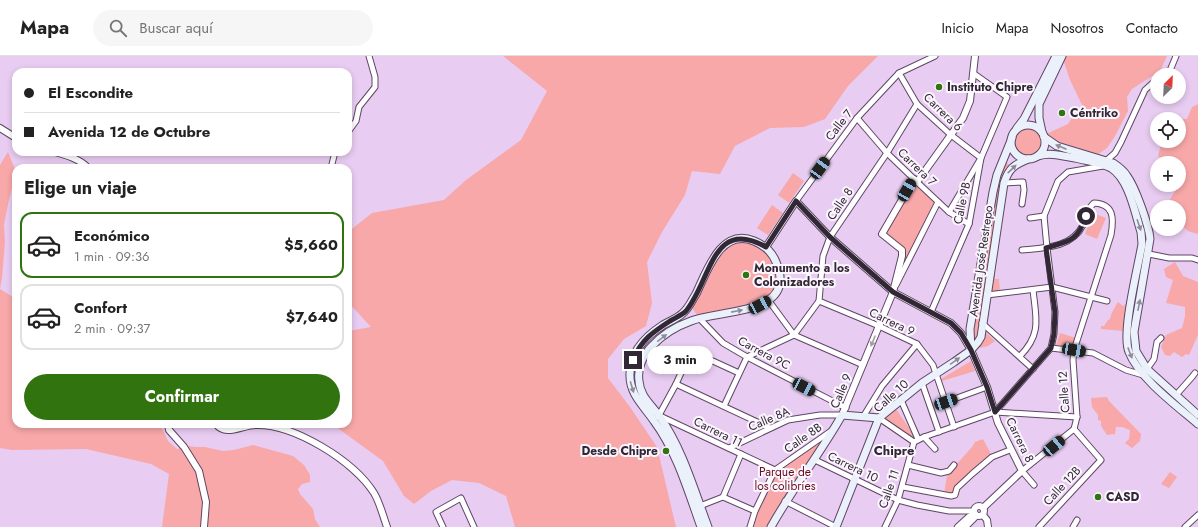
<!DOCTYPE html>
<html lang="es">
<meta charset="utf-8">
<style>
:root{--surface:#fff;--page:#f6f6f6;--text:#222;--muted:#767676;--line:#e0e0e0;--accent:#31730f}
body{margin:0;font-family:Jost,sans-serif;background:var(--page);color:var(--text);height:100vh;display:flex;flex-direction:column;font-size:15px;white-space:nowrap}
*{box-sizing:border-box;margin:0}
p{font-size:13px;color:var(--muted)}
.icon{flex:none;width:22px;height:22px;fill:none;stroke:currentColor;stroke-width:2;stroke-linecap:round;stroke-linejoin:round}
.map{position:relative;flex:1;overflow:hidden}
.details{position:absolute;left:12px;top:108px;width:340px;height:264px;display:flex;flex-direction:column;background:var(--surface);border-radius:12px;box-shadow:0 2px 6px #0003}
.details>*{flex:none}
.hud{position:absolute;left:12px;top:12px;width:340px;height:88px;border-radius:12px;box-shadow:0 2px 6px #0003;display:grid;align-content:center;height:88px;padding:0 12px;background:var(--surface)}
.needle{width:26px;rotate:24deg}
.fabs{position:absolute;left:1150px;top:12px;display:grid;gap:8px}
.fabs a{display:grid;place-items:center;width:36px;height:36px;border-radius:50%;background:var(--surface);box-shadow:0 2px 6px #0003;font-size:20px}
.end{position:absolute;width:18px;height:18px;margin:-9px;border:5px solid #322735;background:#fff;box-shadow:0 0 0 2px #fff}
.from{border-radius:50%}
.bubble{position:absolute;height:28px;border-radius:14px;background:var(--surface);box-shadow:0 2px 6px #0003;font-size:13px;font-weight:700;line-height:28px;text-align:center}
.car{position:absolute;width:12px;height:24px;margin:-12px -6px;border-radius:5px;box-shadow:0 0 3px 1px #0007;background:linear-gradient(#222 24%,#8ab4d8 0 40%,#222 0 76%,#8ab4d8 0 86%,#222 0)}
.hud b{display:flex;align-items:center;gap:14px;height:38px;font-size:15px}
.hud b+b{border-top:1px solid var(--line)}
.hud i{width:10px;height:10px;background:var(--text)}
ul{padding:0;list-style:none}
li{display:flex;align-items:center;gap:12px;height:66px;margin:0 8px 6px;padding:0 4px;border:2px solid var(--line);border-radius:12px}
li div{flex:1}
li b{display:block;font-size:15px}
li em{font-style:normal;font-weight:700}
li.on{border-color:var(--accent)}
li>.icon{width:36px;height:36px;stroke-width:1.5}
h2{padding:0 12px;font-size:18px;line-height:48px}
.primary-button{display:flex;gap:8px;margin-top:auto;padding:8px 12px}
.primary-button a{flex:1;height:46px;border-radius:24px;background:var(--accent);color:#fff;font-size:16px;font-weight:700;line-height:46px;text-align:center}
header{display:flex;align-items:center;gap:24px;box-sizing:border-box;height:56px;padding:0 20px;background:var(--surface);border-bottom:1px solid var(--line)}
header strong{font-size:19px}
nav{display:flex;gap:22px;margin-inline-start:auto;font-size:14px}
.search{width:280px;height:36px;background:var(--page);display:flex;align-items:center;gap:10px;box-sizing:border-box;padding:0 14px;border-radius:22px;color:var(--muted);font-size:15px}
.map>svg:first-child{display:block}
.green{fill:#f8a8a9}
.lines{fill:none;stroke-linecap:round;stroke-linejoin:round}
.minor-casing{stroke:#5e4666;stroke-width:7}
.tertiary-casing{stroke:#5e4666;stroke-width:8}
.secondary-casing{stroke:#5e4666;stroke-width:9}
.minor{stroke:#fff;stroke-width:5}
.tertiary{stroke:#fff;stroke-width:6}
.secondary{stroke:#ebf1fb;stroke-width:7}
.oneway{fill:#8e8c98}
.oneway2{fill:#a39ea4}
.route{stroke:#322735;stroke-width:5}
.poi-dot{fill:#31730f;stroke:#fcf6fe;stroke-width:1.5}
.labels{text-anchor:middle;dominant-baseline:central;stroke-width:4;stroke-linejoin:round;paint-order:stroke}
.poi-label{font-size:12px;font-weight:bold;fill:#322735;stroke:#fcf6fe;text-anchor:start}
.street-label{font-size:12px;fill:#322735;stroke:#fcf6fe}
.park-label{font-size:12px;fill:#650c1d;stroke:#fcf6fe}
.neighbourhood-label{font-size:13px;font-weight:bold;fill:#322735;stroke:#fcf6fe}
</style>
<header>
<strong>Mapa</strong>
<div class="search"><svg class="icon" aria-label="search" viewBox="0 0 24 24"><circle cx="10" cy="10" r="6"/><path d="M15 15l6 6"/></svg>Buscar aquí</div>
<nav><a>Inicio</a><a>Mapa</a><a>Nosotros</a><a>Contacto</a></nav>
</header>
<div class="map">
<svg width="1198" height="471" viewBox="0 0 1198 471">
<rect width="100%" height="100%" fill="#e8ccf1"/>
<g class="green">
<path d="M503,0H878L848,30L825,63L804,71L770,72L735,90L720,118L692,115L685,139L662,176L647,206L652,247L646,270L624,283L608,303V322L630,351L657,391L676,471H515L506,440L479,427L452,424L431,435L414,448L404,440L383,405L332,368H348V275L371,271L348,246V176L372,157L444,144L466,124L521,84L547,35Z"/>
<path d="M1062,0H1167L1160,15L1132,33L1127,41L1128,55L1115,80L1107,92L1097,99L1060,90L1046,78L1068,68L1072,62L1085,55L1070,24Z"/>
<path d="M1198,48V178L1188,175L1179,167V151H1169V145L1179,129V107H1166L1158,100L1162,85H1179V63H1187L1192,51Z"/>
<circle cx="1028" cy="86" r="13"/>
<path d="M8,96L16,116L8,148L4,169L5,186L2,222L0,232V109Z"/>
<path d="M1006,106L1009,109L1005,118L984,275L995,285L988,290L971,294L996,136Z"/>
<path d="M793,117L804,125L789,147L778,139Z"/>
<path d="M912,121L938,146L893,236L903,194L886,176Z"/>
<path d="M772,149L783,157L768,179L757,172Z"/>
<path d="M1093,157L1106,162L1097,183L1085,178Z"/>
<path d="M732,183L766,191L780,222L769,245L699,262L690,249L715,201Z"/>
<path d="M1175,206L1183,220L1198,226V279L1189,299L1186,298L1182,301L1174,296L1170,300L1165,299L1161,291L1166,279L1182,272L1185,260V251L1166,247L1173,224L1166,221L1164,213Z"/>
<path d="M993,213H995V223H999L1000,236L990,237Z"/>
<path d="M0,233L16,243V368H160L168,385L177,393L189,390L195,391H205L223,395L234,394L253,389L293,400L304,409L310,419V426L302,428L298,433L300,438L313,453L315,463L320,471H162L169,418L151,408L86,393L12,394L0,392Z"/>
<path d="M1118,246L1123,250L1127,247L1123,275L1101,273V270H1104L1108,264L1110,263C1111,257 1115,251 1118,246Z"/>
<path d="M1060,277L1076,282L1073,292L1056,289Z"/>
<path d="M971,305L975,315L942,325L941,323Z"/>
<path d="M1107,341L1109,345L1141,378L1140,385L1132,392L1125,387L1129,383L1130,374L1122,371H1116L1115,378L1107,379L1101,370V365L1098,364V359L1092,351L1091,342Z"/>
<path d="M894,350L918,385L879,362Z"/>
<path d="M834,373L771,471H750L775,414Z"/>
<path d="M983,383L992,400L954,438H944L947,419L972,391L975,386Z"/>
<path d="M1170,416L1177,421L1169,432L1161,428Z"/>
</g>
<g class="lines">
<defs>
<g id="minor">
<path d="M899,17L917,48L951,79L981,102L949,156"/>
<path d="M1165,19L1169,17L1176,0"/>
<path d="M857,62L887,97L914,123"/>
<path d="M348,76L356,65L359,51L375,31V21L369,0"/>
<path d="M1107,104L1115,97L1121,86L1145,34L1157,23"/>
<path d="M331,112L335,96"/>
<path d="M917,126L949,156L969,168"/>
<path d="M1004,127L1023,126L1024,134L1022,148"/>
<path d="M796,145L857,62L899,17L935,0"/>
<path d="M1030,162L1044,160"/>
<path d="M1022,194C1044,192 1072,192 1083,169C1087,161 1086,154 1094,147C1114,148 1114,162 1111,179L1074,294L1073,304L1077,361L1074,373L1022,415L1034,429"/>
<path d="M1149,198L1169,202H1192L1198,204"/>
<path d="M896,229L938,146"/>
<path d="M987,239L1052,231L1107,245"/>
<path d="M769,245L794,279L863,309"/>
<path d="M819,245L879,270L917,288L933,309L954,371"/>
<path d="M931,256L969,168L981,102L1007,41L973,17"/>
<path d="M699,262L723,287L747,301L846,352"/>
<path d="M982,267L1033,313"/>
<path d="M1051,292L1093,297L1126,314L1143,319"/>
<path d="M1020,300C1042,278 1036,262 1033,234"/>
<path d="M1147,313L1154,303L1157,286L1161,282"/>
<path d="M922,327L939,376"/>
<path d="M676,328L770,372"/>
<path d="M1176,339L1192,321L1195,317"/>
<path d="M901,344L918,383"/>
<path d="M946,346L987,331"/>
<path d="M724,350L747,301L794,279L819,245L823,200L830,181L887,97L917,48"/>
<path d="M995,356L1077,361"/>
<path d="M660,360L775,414"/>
<path d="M658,361L676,328L691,295L739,317"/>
<path d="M863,361L882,330L917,288"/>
<path d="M879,362L914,386"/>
<path d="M924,381L935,393"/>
<path d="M729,392L788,364L820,359H842"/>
<path d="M815,404L898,444L917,449L949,455H974"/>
<path d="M908,409L941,417L949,415L954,409"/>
<path d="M903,431L951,440L955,439L957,432L972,418L992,401L1010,394"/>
<path d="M723,441L741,398"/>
<path d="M785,445L836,471"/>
<path d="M700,450L723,441L755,455"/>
<path d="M443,471L436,456L461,442L474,471"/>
<path d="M750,471L755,455L775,414L831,375"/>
<path d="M885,471L898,444L914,386L924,381L995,356L1051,292L1054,278L1055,256L1047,192L1044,160L1058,125L1068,116L1103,110"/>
<path d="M1039,471L1101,404L1074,373"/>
<path d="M1073,471L1077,464"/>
<path d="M1185,471L1198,459"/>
</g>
<g id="tertiary">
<path d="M0,72L16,82"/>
<path d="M55,96C66,99 80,103 88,112"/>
<path d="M766,191L796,145L830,181L893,236L951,267L961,277L971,294L987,331L998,367L1022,415L983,452"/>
<path d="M842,359L893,236L902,200V194L882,178L914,123L917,126L963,62L970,45L975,0"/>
<path d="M168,368L169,374L184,391L199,415L206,446L204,471"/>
<path d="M216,368C226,381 242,369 256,369C294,368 354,405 374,437C380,447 383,460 387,471"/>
<circle cx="979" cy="455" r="5"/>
<path d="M983,459L987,464L988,471"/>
<path d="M958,471L969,461L975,458"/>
<path d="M965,471L976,460"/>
</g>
<g id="secondary">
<circle cx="1028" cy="86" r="17"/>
<path d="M1017,72L1024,63L1056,0"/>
<path d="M1042,76L1039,62V48L1062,0"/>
<path d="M1044,81L1057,90L1113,107C1119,111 1124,115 1127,120C1135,131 1149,169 1150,183L1134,276L1136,295L1147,313L1198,359"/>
<path d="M1038,100C1050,96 1063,100 1075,102C1087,105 1100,106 1111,112C1129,123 1135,157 1141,176L1142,188C1138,212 1121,277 1129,296C1139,322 1177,350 1198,368"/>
<path d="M971,294L970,273L993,136L997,119L1012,82"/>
<path d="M701,471C688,435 677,396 654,365C644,350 629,338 630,318C630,296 646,280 663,269C670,265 678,262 683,257C689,252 692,244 696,238C707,215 721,171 754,185C764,189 772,196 776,206C799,260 720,253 691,265C677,270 662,279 652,290C643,299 637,312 639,325C640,341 652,349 660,361C683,394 694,434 708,471"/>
<path d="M771,471C792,433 820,398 842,359L879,362"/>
<path d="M836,471L879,362L922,327L954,306L971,294L978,286L981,281L1004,127C1009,112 1014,109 1028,103"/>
</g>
</defs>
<use href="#minor" class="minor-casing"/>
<use href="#tertiary" class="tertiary-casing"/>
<use href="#secondary" class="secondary-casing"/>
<use href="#minor" class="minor"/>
<use href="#tertiary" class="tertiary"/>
<use href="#secondary" class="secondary"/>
</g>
<defs><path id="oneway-solid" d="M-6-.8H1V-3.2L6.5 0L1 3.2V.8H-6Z"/></defs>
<g class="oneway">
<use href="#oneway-solid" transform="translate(1061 91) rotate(-157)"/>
<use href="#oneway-solid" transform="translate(1012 113) rotate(-44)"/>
<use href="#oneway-solid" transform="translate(1139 169) rotate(71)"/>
<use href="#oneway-solid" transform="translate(1139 249) rotate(-79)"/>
<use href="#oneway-solid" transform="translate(737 255) rotate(-11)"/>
<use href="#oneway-solid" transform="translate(662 282) rotate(-37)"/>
<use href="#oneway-solid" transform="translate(1130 297) rotate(69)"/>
<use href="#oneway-solid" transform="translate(955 305) rotate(-35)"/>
<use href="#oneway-solid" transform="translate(632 331) rotate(73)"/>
</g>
<use class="oneway2" href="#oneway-solid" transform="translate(873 285) rotate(112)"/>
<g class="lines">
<path class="route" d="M633,304C641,284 653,276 670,265C675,262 682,259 686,255C711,225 712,160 766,191L796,145L830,181L893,236L951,267L961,277L971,294L987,331L995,356L1051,292L1054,278L1055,256L1046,192C1069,185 1078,185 1086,160"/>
</g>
<g class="poi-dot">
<circle cx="939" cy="31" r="4"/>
<circle cx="1062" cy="57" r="4"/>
<circle cx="746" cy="219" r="4"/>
<circle cx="666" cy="395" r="4"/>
<circle cx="1098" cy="441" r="4"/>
</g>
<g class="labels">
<g class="poi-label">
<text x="947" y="31">Instituto Chipre</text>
<text x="1070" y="57">Céntriko</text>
<text x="754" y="212">Monumento a los<tspan x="754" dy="14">Colonizadores</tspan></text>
<text x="658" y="395" text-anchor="end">Desde Chipre</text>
<text x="1106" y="441">CASD</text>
</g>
<g class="street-label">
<text transform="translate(943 56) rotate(44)">Carrera 6</text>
<text transform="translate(839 69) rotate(-52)">Calle 7</text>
<text transform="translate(917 111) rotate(44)">Carrera 7</text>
<text transform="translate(962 147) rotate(-78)">Calle 9B</text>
<text transform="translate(840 148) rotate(-56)">Calle 8</text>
<text transform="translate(981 205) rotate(-82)">Avenida José Restrepo</text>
<text transform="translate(892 266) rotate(25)">Carrera 9</text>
<text transform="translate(764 297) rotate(28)">Carrera 9C</text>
<text transform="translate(841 335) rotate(-67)">Calle 9</text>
<text transform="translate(1064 336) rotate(-94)">Calle 12</text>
<text transform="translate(891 340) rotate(-42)">Calle 10</text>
<text transform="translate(769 363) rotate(-23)">Calle 8A</text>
<text transform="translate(718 376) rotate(26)">Carrera 11</text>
<text transform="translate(803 382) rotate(-35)">Calle 8B</text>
<text transform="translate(1020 384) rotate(64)">Carrera 8</text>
<text transform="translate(853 411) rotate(26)">Carrera 10</text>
<text transform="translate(1062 430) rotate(-47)">Calle 12B</text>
<text transform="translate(889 433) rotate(-71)">Calle 11</text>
</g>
<g class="park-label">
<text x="785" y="416">Parque de<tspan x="785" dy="14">los colibríes</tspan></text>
</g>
<g class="neighbourhood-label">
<text x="894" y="394">Chipre</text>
</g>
</g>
</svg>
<div class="fabs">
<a><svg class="needle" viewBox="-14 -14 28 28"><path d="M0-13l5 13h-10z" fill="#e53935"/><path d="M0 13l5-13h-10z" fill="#767676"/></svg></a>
<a><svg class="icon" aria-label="locate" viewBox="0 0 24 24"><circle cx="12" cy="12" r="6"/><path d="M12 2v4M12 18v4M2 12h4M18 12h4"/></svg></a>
<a>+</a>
<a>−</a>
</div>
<i class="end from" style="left:1086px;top:160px"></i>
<i class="end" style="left:633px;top:304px"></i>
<div class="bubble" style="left:647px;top:290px;width:66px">3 min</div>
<i class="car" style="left:820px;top:112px;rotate:36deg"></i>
<i class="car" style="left:907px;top:134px;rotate:30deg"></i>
<i class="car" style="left:760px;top:249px;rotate:62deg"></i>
<i class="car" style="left:1074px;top:294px;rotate:100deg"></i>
<i class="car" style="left:804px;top:331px;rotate:117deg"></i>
<i class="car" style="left:946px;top:346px;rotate:71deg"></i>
<i class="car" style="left:1054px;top:390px;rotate:50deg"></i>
<div class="hud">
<b><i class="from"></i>El Escondite</b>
<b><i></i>Avenida 12 de Octubre</b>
</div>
<section class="details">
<h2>Elige un viaje</h2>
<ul>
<li class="on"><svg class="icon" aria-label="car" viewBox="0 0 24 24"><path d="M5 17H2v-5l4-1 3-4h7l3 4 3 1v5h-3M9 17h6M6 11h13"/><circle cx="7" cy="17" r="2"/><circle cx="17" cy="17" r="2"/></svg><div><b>Económico</b><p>1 min · 09:36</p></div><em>$5,660</em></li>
<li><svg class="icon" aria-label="car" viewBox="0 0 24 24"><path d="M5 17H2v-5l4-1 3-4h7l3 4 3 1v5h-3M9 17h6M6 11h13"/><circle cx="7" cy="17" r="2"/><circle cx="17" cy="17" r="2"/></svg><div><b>Confort</b><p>2 min · 09:37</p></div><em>$7,640</em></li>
</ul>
<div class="primary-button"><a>Confirmar</a></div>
</section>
</div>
